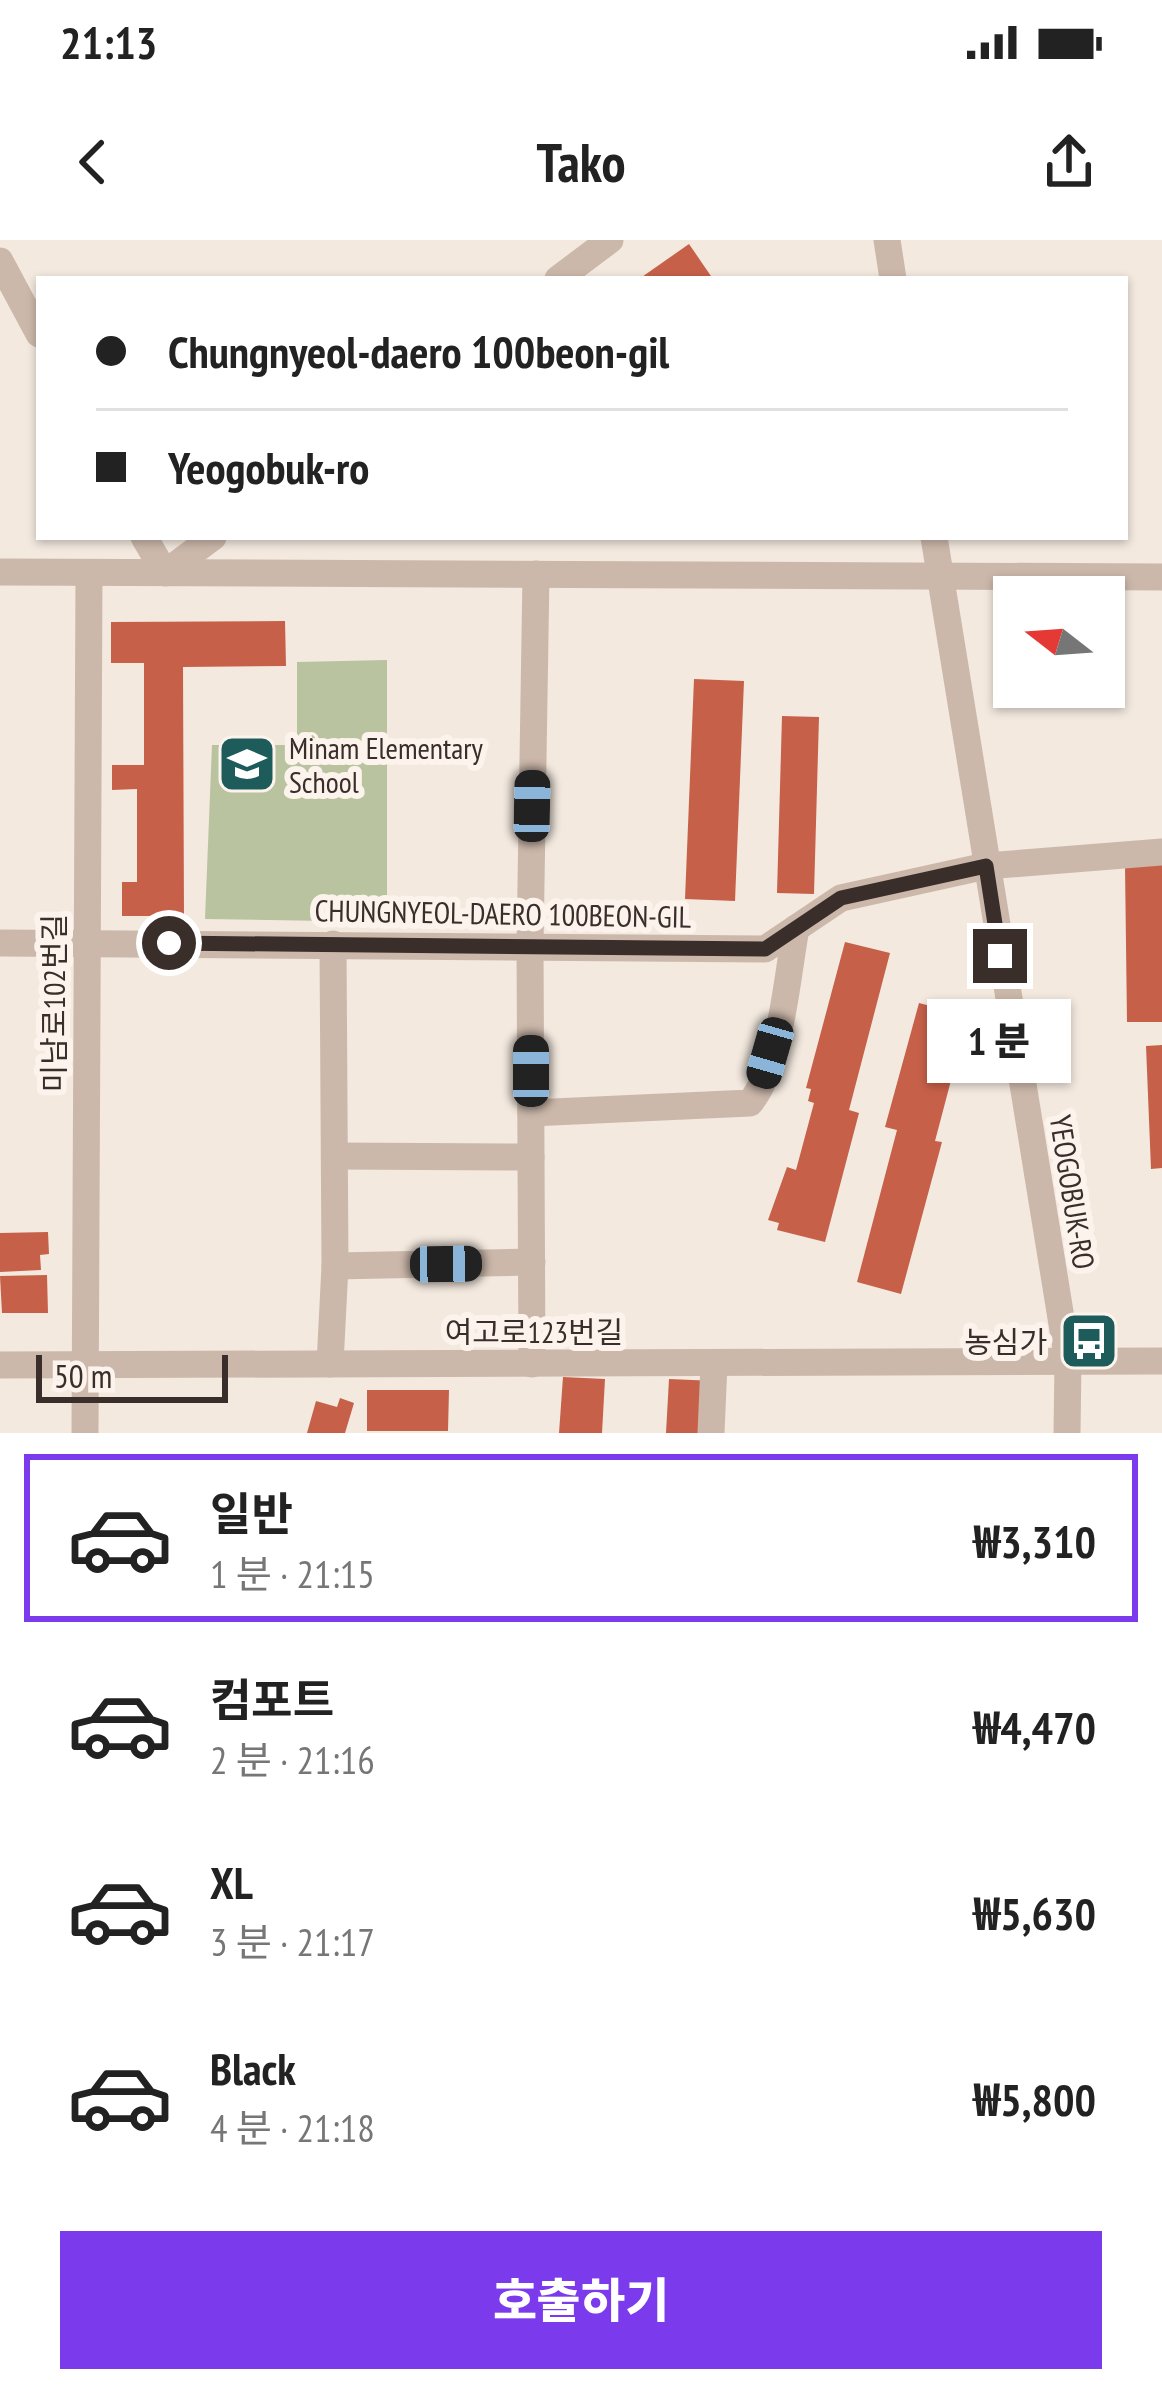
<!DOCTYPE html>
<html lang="ko">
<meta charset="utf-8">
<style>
:root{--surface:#fff;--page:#f2f2f2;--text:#222;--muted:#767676;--line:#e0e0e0;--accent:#7c3aed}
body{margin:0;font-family:"PT Sans Narrow","Noto Sans KR",sans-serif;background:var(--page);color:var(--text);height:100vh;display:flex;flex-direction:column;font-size:45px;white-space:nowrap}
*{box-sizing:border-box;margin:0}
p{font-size:39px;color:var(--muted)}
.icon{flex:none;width:66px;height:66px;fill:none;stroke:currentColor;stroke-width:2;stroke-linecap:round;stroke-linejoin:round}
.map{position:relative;height:1193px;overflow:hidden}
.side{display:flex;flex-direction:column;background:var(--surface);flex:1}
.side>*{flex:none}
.top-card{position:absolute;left:36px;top:36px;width:1092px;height:264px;border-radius:0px;box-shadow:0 3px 9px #0004;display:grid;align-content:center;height:264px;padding:0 60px;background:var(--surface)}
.needle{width:78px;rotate:287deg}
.tools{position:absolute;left:993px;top:336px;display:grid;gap:24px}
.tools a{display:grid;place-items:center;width:132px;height:132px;border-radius:0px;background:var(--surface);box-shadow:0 3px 9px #0004;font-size:60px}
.scale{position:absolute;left:36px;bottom:30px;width:192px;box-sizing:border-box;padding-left:12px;border:6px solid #3a2e2a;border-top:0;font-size:33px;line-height:42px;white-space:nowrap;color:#3a2e2a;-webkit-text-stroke:9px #fbf3ec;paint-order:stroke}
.end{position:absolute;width:54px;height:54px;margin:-27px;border:15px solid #3a2e2a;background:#fff;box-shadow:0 0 0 6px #fff}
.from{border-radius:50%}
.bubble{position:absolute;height:84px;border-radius:0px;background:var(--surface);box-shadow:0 3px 9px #0004;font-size:39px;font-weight:800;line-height:84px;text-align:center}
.car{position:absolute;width:36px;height:72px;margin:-36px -18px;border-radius:15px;box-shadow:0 0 9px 3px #0007;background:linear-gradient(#222 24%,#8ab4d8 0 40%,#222 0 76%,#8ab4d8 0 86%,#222 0)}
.top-card b{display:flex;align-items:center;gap:42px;height:114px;font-size:45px}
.top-card b+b{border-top:3px solid var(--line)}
.top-card i{width:30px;height:30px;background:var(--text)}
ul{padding:21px 0 0;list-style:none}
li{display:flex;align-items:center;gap:36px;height:168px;margin:0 24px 18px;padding:0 36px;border:6px solid transparent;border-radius:0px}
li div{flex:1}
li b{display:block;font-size:45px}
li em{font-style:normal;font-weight:800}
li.selected{border-color:var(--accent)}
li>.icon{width:108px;height:108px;stroke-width:1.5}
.button{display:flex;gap:24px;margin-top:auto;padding:24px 60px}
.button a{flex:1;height:138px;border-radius:0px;background:var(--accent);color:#fff;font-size:48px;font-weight:800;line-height:138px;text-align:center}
.status{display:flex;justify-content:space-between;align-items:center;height:84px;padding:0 60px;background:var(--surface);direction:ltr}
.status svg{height:33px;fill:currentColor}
header{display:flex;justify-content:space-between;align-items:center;height:156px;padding:0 60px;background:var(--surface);font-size:54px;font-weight:800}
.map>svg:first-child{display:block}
.green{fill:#b9c39f}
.building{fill:#c76049}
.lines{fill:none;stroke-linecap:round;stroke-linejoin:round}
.minor{stroke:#ccb8ab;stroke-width:27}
.route{stroke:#3a2e2a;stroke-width:15}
.labels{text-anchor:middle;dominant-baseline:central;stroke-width:12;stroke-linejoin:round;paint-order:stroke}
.poi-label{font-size:30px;fill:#3a2e2a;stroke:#fbf3ec;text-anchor:start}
.street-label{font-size:30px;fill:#3a2e2a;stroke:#fbf3ec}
</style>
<div class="status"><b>21:13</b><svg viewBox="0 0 49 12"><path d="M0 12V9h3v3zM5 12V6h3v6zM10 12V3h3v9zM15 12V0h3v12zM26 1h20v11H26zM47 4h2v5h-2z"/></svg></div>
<header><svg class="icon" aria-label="back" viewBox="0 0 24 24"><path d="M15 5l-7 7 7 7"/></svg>Tako<svg class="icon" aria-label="share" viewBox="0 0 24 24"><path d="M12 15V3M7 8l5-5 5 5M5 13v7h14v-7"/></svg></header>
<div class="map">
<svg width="1162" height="1193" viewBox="0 0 1162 1193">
<rect width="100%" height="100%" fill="#f3e9df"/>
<path class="green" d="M387,420V682L205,679L212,505H297V422Z"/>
<g class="building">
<path d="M689,4L713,39H639Z"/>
<path d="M285,381L286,426L183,427L184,676H122V642H137V549L112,550V525H144V423H111V382Z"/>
<path d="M694,439L744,441L735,661L685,659Z"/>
<path d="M782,476L819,477L814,654L777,653Z"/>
<path d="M1125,625H1162V782H1127Z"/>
<path d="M845,702L890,713L849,870L859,873L825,1002L777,990L779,983L768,980L787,927L796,930L814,863L808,861L811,849L806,848Z"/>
<path d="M919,763L968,776L935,901L942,902L901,1054L857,1042L897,890L885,887Z"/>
<path d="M1162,805V928L1151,929L1146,806Z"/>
<path d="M48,992L49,1014L40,1015L41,1030L0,1032V993Z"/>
<path d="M47,1035L48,1073H2L0,1036Z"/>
<path d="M563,1137L605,1139L602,1193H559Z"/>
<path d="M669,1139L716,1141L713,1193H666Z"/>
<path d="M367,1150H449L448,1191H367Z"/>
<path d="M340,1158L354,1163L345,1193H307L316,1161L337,1167Z"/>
</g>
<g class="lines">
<g class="minor">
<path d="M887,0L893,39"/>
<path d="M0,21L39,94"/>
<path d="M558,39L610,0"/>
<path d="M144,297L165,333L213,297"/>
<path d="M934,297L1068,1121L1067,1193"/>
<path d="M0,332L1162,337"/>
<path d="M0,703L765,709L841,658L986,626L1162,612"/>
<path d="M531,873L750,863C781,825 787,737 796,688"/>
<path d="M335,916L531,917"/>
<path d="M335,1026L532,1022"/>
<path d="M330,1124L335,1026L333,704"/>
<path d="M532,1124L530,706L536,334"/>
<path d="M0,1125L1162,1121"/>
<path d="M85,1193L89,333"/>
<path d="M711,1193L714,1124"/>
</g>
</g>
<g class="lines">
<path class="route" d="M169,703L765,709L841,658L986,626L1000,716"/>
</g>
<defs>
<symbol id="school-square" viewBox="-11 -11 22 22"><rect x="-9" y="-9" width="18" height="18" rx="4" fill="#1e5c5c" stroke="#fbf3ec"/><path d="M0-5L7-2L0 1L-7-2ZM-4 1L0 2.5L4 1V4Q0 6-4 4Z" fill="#fff"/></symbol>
<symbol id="bus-square" viewBox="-11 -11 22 22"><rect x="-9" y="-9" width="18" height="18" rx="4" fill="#1e5c5c" stroke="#fbf3ec"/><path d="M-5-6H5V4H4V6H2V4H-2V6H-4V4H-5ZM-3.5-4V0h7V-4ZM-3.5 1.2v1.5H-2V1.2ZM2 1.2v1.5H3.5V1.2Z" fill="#fff"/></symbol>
</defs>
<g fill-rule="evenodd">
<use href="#school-square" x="214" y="491" width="66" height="66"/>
<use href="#bus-square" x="1056" y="1068" width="66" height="66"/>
</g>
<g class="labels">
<g class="poi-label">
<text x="289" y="507">Minam Elementary<tspan x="289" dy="34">School</tspan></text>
<text x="1047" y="1101" text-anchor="end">농심가</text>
</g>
<g class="street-label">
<text transform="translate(503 673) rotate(1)">CHUNGNYEOL-DAERO 100BEON-GIL</text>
<text transform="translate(53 763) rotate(-90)">미남로102번길</text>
<text transform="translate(1073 952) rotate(81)">YEOGOBUK-RO</text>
<text x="534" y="1091">여고로123번길</text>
</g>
</g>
</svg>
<div class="tools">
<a><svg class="needle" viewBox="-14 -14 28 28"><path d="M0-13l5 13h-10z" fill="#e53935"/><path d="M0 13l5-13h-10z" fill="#767676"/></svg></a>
</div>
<div class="scale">50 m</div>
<i class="end from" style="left:169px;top:703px"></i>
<i class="end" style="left:1000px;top:716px"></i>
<div class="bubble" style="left:927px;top:759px;width:144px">1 분</div>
<i class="car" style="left:532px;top:566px;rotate:1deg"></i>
<i class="car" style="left:770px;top:813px;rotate:196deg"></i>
<i class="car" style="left:531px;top:831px;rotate:0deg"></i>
<i class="car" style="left:446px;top:1024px;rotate:89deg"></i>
<div class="top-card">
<b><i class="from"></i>Chungnyeol-daero 100beon-gil</b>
<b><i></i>Yeogobuk-ro</b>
</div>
</div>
<section class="side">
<ul>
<li class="selected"><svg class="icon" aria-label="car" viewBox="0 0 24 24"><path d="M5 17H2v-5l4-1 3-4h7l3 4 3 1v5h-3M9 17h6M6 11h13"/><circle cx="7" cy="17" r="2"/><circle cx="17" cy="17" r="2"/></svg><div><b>일반</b><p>1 분 · 21:15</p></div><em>₩3,310</em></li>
<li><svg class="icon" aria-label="car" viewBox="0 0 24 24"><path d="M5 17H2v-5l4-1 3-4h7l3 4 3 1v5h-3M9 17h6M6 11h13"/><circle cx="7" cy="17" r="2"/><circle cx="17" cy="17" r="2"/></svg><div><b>컴포트</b><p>2 분 · 21:16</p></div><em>₩4,470</em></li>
<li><svg class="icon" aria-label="car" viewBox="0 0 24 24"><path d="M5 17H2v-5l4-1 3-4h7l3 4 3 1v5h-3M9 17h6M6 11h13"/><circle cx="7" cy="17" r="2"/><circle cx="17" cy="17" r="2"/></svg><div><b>XL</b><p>3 분 · 21:17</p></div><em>₩5,630</em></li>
<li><svg class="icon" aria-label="car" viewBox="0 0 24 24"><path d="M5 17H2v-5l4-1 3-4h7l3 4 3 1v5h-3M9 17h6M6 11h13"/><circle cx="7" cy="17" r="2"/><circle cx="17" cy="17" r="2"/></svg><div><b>Black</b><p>4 분 · 21:18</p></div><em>₩5,800</em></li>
</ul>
<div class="button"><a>호출하기</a></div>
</section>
